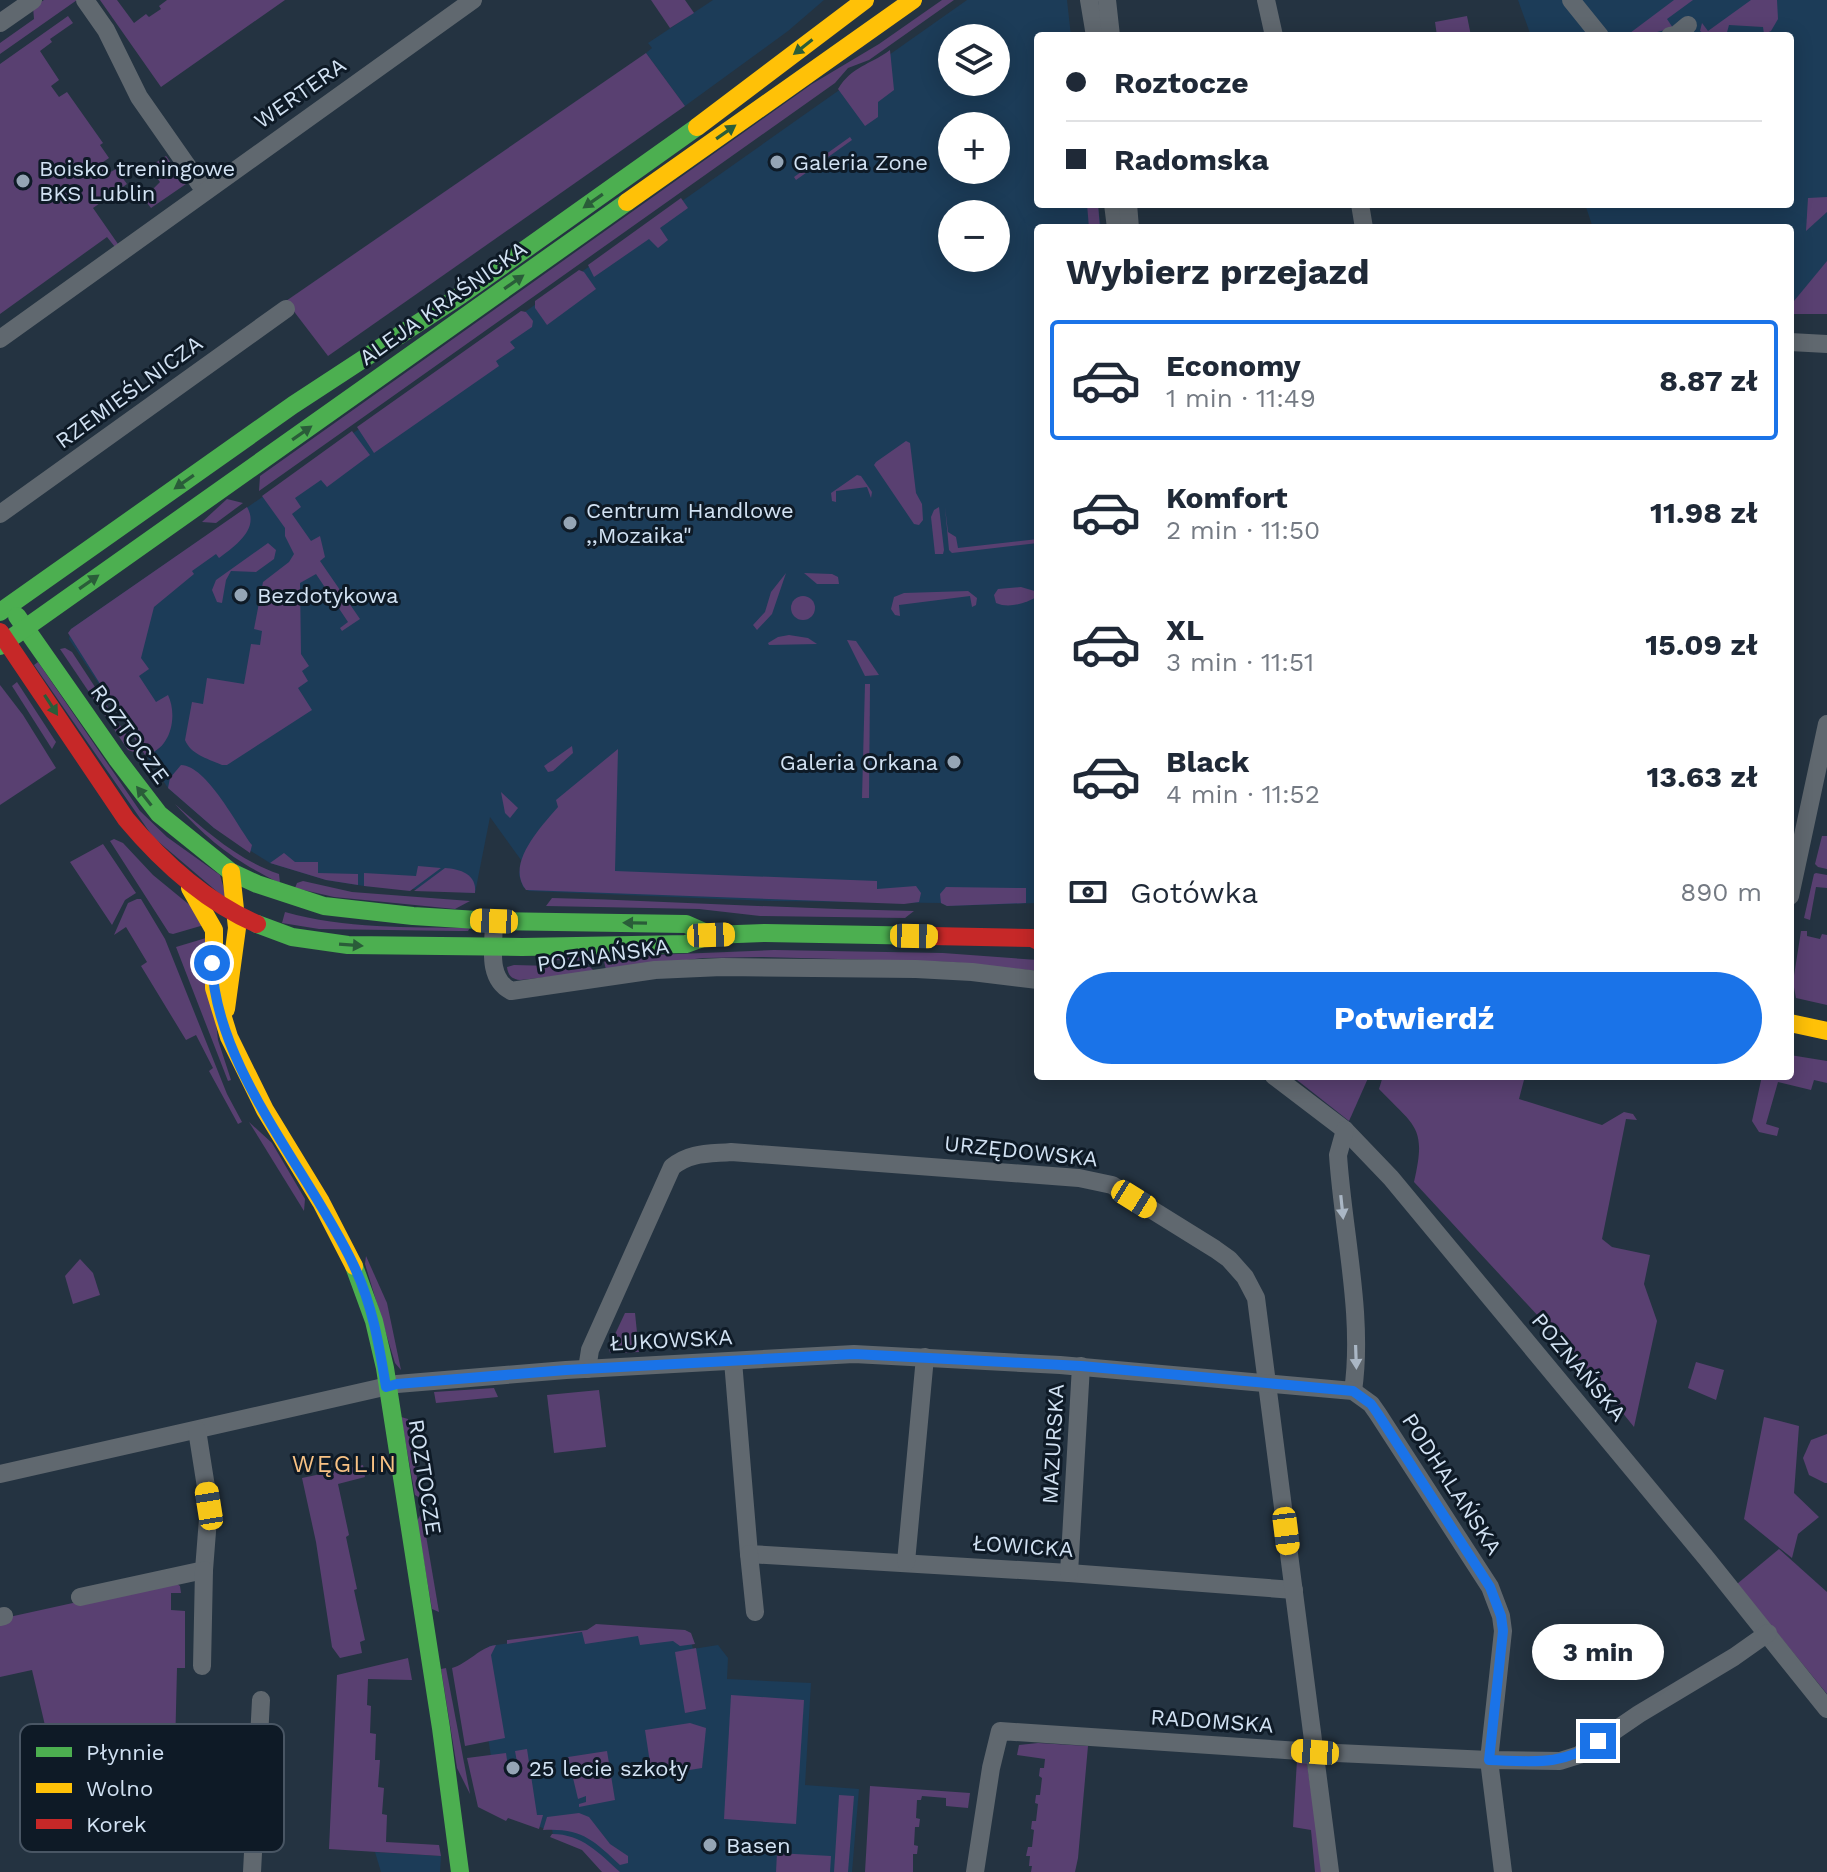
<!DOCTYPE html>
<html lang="pl">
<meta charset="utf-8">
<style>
:root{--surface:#fff;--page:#f2f2f3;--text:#1f2937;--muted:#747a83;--line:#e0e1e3;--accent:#1a73e8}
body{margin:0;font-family:"Work Sans",sans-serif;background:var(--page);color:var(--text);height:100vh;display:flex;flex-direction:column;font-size:30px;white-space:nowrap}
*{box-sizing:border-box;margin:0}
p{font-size:26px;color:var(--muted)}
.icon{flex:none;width:44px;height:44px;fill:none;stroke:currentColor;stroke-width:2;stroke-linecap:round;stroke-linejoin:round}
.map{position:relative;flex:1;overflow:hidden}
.drawer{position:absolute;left:1034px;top:224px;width:760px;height:856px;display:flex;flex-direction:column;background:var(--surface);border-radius:8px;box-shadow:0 4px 20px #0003}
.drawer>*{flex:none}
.hud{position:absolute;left:1034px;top:32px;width:760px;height:176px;border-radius:8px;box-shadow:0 4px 20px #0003;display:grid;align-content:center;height:176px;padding:0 32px;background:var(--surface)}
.fabs{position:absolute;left:938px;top:24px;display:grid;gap:16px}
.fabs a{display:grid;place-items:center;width:72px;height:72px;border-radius:50%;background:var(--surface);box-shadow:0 4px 20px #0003;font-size:40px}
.end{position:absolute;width:36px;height:36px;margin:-18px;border:10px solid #1a73e8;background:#fff;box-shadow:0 0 0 4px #fff}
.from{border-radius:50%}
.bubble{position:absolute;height:56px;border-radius:28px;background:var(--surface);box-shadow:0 4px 20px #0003;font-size:26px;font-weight:700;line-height:56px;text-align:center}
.car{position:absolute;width:24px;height:48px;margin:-24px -12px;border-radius:10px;box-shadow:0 0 6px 2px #0007;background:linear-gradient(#f5c518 24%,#345 0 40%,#f5c518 0 76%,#345 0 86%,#f5c518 0)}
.hud b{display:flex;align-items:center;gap:28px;height:76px;font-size:30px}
.hud b+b{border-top:2px solid var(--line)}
.hud i{width:20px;height:20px;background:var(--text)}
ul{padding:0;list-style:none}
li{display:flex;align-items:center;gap:24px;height:120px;margin:0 16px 12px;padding:0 16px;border:4px solid transparent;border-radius:8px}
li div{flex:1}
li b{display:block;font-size:30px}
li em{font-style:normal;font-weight:700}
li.current{border-color:var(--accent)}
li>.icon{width:72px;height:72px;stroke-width:1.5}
h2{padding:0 32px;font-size:36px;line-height:96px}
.pay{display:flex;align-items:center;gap:20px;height:88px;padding:0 32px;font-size:30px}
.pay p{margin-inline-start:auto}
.action{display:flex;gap:16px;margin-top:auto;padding:16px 32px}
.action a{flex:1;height:92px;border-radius:48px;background:var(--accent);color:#fff;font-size:32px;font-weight:700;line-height:92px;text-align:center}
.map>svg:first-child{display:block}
.built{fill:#1c3c58;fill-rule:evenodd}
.green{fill:#594071}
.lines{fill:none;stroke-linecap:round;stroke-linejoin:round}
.street{stroke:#60686f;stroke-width:18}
.fast{stroke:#4caf50;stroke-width:18}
.slow{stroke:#ffc107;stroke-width:18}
.jam{stroke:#c62828;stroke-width:18}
.oneway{fill:#2a5d39}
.oneway2{fill:#aab7c5}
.route{stroke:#1a73e8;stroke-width:10}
.poi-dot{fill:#95a5b5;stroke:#0e1a26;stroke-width:3}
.labels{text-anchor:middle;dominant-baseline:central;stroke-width:6;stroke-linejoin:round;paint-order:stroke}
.street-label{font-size:22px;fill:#d2e2f3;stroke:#0e1a26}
.poi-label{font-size:22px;fill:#d2e2f3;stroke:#0e1a26;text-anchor:start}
.neighbourhood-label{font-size:24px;letter-spacing:2px;fill:#f8c284;stroke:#0e1a26}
.key{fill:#0e1a26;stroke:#495664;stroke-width:2}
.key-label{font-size:22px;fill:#d2e2f3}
</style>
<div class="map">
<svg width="1827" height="1872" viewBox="0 0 1827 1872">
<rect width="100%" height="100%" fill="#243341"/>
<g class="built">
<path d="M713,0H824L788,31L685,106L646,53L652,48L648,43Z"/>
<path d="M967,0H1067L1071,36H1038V204H1098L1101,228H1038V903L947,906L941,903L772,901L529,891L523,887L519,875L521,860L490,817L475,893L364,886L326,880L270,863L214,828L168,788L69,639L71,629L271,491ZM952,38H996V82H952ZM952,126H996V170H952ZM952,214H996V258H952Z"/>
<path d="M1518,0H1827V314L1790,313V228H1593L1585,204H1790V36H1531Z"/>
<path d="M610,1628L689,1633L693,1649L718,1645L728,1658L727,1679L811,1683L805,1785L859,1789L852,1872H605L584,1849L553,1835L552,1829H545L499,1809L477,1665L489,1646Z"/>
<path d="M375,1852L441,1856L440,1872H381Z"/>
</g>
<g class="green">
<path d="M44,0H77L0,54V43L34,19L33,7Z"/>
<path d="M100,0H117L134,23L146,14L149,17L161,9L159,6L167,0H285L161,87Z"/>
<path d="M651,0H685L694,13L670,28Z"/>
<path d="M942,0H954L869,60L848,68L835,83L259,491L260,476L812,84L879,44Z"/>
<path d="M1674,0H1693L1667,19L1673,28L1641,36H1626Z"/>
<path d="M1751,0H1777L1778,19L1771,31L1764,34L1763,27L1729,25L1726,36L1706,35L1700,31L1702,23L1708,31Z"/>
<path d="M68,16L73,23L50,39L52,42L40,51L59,80L51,86L59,97L67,92L103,143L100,145L109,158L100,164L107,174L116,169L127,184L93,208L118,244L115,247L107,237L0,314V64Z"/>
<path d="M1467,16L1471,36H1437L1435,22Z"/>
<path d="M890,50L894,90L878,102V117L865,126L838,89C852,66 870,65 890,50Z"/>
<path d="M646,53L685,106L328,356L286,301Z"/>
<path d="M850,137L852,140L796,180L794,177Z"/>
<path d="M166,156L186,184L151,208L141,195L148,190L150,192L160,182L149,167Z"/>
<path d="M1827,197V212L1806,231L1808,198Z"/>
<path d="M681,198L688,208L660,228L668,240L658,248L649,239L594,277L588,265Z"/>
<path d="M1087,204H1098L1100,228H1089Z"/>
<path d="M1827,261V314H1794V301Z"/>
<path d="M579,270L584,272L596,289L547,325L535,308V301Z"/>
<path d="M521,311L526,312L533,321L532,327L510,342L515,348L496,361L499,366L374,453L357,427Z"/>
<path d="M352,431L370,455L327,487L321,480L295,498L301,507L292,514L311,541L320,536L325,557L320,561L360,619L342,631L340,628L348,622L316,574L300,583L301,654L309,666L302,671L308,681L298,688L312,710L227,765H222C209,759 191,755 185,740L192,702L203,704L207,678L244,684L251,644L260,645L262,631L254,629L263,582L289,562L294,554L285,536V528L262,496Z"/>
<path d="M906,441L910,443L916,493L922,504L923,520L919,525L914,524L874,465L876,462Z"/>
<path d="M857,475L861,476L872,492L871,498L867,487L836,491V502L832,501L831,493Z"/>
<path d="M227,499L243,503L216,523L202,522Z"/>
<path d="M247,507C260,529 235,546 219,558L216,554L192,571L194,574L154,607L141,658L149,669L139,676L156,702L168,695C178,716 171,750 145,755L68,633L71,629Z"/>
<path d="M939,507L944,550L943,554H935L931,517L934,510Z"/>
<path d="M945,507L948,532L956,537L958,548L1038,539V543L952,553L949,550Z"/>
<path d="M268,543L276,550L274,559L256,572L231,571L226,580L222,603L217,602L212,590L216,580Z"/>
<path d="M786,573L772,614L757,630L753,625L765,612L771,592Z"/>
<path d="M804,573L832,574L838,577L839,584H817Z"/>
<path d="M1021,587L1038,592V596C1027,603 1009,609 996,603L994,595L998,589Z"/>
<path d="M968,591L977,598L976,605L972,607L970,596L899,605L900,616L895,615L891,609L894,597L904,593Z"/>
<circle cx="803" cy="608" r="12"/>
<path d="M789,635L808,638L817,644L769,645L768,643L778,637Z"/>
<path d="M847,640L856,641L879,675L865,676Z"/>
<path d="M65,648L72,652L139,754L128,750L60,649Z"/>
<path d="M38,662L140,811L167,837L220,875L227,900L153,837L34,665Z"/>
<path d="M17,682L56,742L52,749L12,686Z"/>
<path d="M865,684H870L869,798H862Z"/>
<path d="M0,685L23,715L56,768L0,805Z"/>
<path d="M572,746L573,753L553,771L548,772L544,766Z"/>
<path d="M618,749L615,871L877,881V889L916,886L921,893L919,902L904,904L526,890C505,864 541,827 558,807L556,800Z"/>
<path d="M181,765C207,766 236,824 252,845L250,853L214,828L168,788L170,778Z"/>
<path d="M501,792L518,808L510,818L505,813Z"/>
<path d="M175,804C207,832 238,860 279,874L280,883C233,860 210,842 175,804Z"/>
<path d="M1822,836H1827V869L1818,867L1815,864Z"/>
<path d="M114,839L123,843L153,875L192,907L204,925L173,934L169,933L110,841Z"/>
<path d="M103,844L136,893L125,900L112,925L70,862Z"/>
<path d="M284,853L295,862H318V873L358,874V885L326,880L270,863Z"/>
<path d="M418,866L441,868L410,891L364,886V873L416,876Z"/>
<path d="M445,868C460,869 477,874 475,893L414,891Z"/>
<path d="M1816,873L1827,875V888L1816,887L1810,920L1804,918L1814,874Z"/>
<path d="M303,881L352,892L470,901L455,909L334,897L295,888L297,883Z"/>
<path d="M946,887L1026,888V903L947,906L941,903L940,894Z"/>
<path d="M552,898C673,901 793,909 914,911L905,918L760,916L699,909L546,906Z"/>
<path d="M137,899H141L165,939L227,1094L242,1122L238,1124L209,1071L213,1068L196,1035L186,1040L141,966L147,962L126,927L114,935L128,903Z"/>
<path d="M285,912C345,929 408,927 470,928L468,931H458L319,929L282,923Z"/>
<path d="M1801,931H1807V936L1820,939L1822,934L1827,935V1005L1796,998L1793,982Z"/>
<path d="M206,938L218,1040L231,1080L228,1081L176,947Z"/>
<path d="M774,950L943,953L1038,960V971L952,962L762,957L703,958L606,970L604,961L547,960V956L604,957Z"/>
<path d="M514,965L590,967L595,972L520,980C511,979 508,975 507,967Z"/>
<path d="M1790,1055L1827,1061V1083L1814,1080L1811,1090L1778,1082L1766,1124L1779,1128L1777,1136L1759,1132L1752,1121L1762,1076H1790Z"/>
<path d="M1292,1076H1369L1349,1121Z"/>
<path d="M1383,1076H1525L1519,1099L1602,1125L1624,1112L1633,1114L1637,1120L1626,1119L1602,1239L1612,1247L1650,1255L1644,1284L1657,1321L1634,1427L1588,1370L1414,1182C1427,1126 1415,1127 1379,1089Z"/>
<path d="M249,1122L272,1143L305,1199L304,1211Z"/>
<path d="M366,1256L387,1303L401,1370L395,1363L365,1264Z"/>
<path d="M80,1259L93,1273L100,1295L73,1304L65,1276Z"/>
<path d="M625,1313H635L639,1352L610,1353L609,1347Z"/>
<path d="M1696,1362L1724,1370L1716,1400L1688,1388Z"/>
<path d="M494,1388L498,1397L436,1403L434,1392Z"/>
<path d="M599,1390L606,1447L554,1453L547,1395Z"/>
<path d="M401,1417L408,1419L420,1498L415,1495Z"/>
<path d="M1764,1417L1799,1426L1794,1493L1819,1517L1798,1534L1792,1558L1744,1519Z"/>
<path d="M1827,1434V1483H1825L1809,1475L1803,1458L1811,1440Z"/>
<path d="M363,1465L365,1477L338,1484L349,1535L346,1537L357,1589L354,1590L365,1640L360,1642L362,1653L340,1658L332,1647L316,1542L302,1478Z"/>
<path d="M422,1512L439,1612L432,1609L417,1521Z"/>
<path d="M1779,1549L1827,1592V1694L1737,1584Z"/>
<path d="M173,1581L180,1586L181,1593H171V1610L185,1611V1668H177L174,1791L62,1798L32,1670L0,1677V1619Z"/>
<path d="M596,1624L685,1630L691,1633L695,1644L680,1646L673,1641L640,1645L638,1636L585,1644L582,1632L507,1644V1640L587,1630Z"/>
<path d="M496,1645L491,1655L505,1738L465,1746L452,1668C469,1663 480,1647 496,1645Z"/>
<path d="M696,1648L706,1709L685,1713L675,1652Z"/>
<path d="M408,1658L412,1680L368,1679L367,1705L371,1706L370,1733L376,1734L375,1760H380L378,1787L384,1788L382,1814L387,1815L386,1842L439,1845L441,1856L329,1849L337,1675Z"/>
<path d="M446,1668L470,1794L457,1768L441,1669Z"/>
<path d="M731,1695L804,1700L796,1824L724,1819Z"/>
<path d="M690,1723L706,1728L702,1768L652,1776L645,1730Z"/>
<path d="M1038,1743L1088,1746L1078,1858L1075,1872H1031L1032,1866H1029L1030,1856H1026L1028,1847H1032L1034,1830L1031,1829L1032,1821H1036L1038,1804L1035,1803L1036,1795H1040L1042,1778L1039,1776L1040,1768H1044L1045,1759L1017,1755L1019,1745Z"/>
<path d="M527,1749L537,1815H543L539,1829L508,1818L506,1821L478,1807L467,1758L506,1753L509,1774L513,1777L519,1773L515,1751Z"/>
<path d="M607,1751L615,1800L579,1807V1804L586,1802V1796L578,1799L568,1757Z"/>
<path d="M1297,1760L1307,1763L1323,1872H1315L1311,1830L1293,1827Z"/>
<path d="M870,1786L970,1793L968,1808L946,1806V1798L922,1796L921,1800H917L916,1818L920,1819L919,1827H915L914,1845L918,1846L917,1854H913V1872H865Z"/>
<path d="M839,1795L854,1796L848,1872H834Z"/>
<path d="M579,1813L589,1817L610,1844L628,1856V1863L620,1865C593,1840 582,1828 543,1830L547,1817Z"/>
<path d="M552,1834C582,1834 599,1853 620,1872H602L582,1850L550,1837Z"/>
<path d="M777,1853L831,1856L830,1872H776Z"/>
</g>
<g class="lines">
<g class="street">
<path d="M85,0L106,30L139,97L204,190"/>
<path d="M1089,0L1095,36"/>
<path d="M1107,0L1111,36"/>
<path d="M1266,0L1274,36"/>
<path d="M1571,0L1600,36"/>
<path d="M0,23L33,0"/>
<path d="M1670,36L1676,35L1688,25"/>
<path d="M1113,204L1116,228"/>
<path d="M1128,204L1130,228"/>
<path d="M1360,204L1364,228"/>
<path d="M0,339L473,0"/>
<path d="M1790,342L1827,344"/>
<path d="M0,514L286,309"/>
<path d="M1790,896L1827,724"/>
<path d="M494,921C494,945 486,978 511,991L655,970L722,967L916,969L972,972L1038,980"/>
<path d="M1274,1076L1345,1130L1391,1178L1707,1559L1827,1709"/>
<path d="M1345,1130L1338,1155C1343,1232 1364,1316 1353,1391"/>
<path d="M733,1361L749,1554L1069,1573L1294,1590"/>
<path d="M587,1369L590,1350L672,1167C690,1152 709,1154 731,1152L1079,1178L1112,1185L1215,1249L1229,1259L1245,1277L1256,1298L1330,1872"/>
<path d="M0,1474L397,1384L566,1370L854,1354L1060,1365L1353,1391L1371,1404L1378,1414L1490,1587L1501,1616L1503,1631L1489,1760L1503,1872"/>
<path d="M749,1554L755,1612"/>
<path d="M906,1562L925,1357"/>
<path d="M1069,1573L1081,1366"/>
<path d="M80,1597L204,1570L209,1506L197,1430"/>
<path d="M0,1617L4,1616"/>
<path d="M202,1666L204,1570"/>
<path d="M252,1872L261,1700"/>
<path d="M975,1872L991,1768L1000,1731L1315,1752L1489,1760L1560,1761L1579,1755L1639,1714L1734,1657L1768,1633"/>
</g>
<g class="fast">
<path d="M0,612L293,405L461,295L697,127"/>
<path d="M17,616L117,759L159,814L231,872L257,884L324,906L413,916L494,921L686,924L711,935"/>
<path d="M0,646L627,202"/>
<path d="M257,924L292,937L348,945L522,947L686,944L711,935L765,933L931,936"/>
<path d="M354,1266L374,1321L385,1368L441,1728L460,1872"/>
</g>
<g class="slow">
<path d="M697,127L865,0"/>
<path d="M627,202L913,0"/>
<path d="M190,888L214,930V988L229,1037L265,1110L321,1202L354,1266"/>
<path d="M226,1009L237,928L231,872"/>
<path d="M1790,1023L1827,1031"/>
</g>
<g class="jam">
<path d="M0,632L126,819C162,862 204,901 257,924"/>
<path d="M931,936L1032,938L1038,941"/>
</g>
</g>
<defs><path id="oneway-solid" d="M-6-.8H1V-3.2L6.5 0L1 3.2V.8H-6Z" transform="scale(2)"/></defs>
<g class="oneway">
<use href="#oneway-solid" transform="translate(803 47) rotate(142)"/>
<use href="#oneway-solid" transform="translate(726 132) rotate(-35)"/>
<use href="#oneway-solid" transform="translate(593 201) rotate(145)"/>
<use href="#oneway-solid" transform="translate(514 282) rotate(-35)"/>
<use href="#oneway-solid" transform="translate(302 433) rotate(-35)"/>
<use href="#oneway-solid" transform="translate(184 482) rotate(145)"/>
<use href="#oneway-solid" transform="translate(89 582) rotate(-35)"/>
<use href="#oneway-solid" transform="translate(51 705) rotate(57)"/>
<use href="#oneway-solid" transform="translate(144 796) rotate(-128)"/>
<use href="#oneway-solid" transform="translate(635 923) rotate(-179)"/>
<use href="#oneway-solid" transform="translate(351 945) rotate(4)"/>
</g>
<g class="oneway2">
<use href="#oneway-solid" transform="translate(1342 1207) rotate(84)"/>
<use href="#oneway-solid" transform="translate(1356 1357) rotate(88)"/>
</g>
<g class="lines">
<path class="route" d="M212,963C215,1067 309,1171 353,1264C372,1303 379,1344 386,1387L397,1384L566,1370L854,1354L1081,1366L1353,1391L1371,1404L1378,1414L1490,1587L1501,1616L1503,1631L1489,1760C1531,1761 1562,1767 1598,1741"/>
</g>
<g class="poi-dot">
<circle cx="777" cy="162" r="8"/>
<circle cx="23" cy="181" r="8"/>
<circle cx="570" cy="523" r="8"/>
<circle cx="241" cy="595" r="8"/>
<circle cx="954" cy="762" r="8"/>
<circle cx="513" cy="1768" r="8"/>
<circle cx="710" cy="1845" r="8"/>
</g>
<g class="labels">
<g class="street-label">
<text transform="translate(300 93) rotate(-35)">WERTERA</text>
<text transform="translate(443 303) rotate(-35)">ALEJA KRAŚNICKA</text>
<text transform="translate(129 392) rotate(-36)">RZEMIEŚLNICZA</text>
<text transform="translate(130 734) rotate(54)">ROZTOCZE</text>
<text transform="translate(603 955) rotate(-8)">POZNAŃSKA</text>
<text transform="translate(1021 1151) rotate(6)">URZĘDOWSKA</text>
<text transform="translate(671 1340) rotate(-3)">ŁUKOWSKA</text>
<text transform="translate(1579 1367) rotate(50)">POZNAŃSKA</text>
<text transform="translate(1053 1444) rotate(-87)">MAZURSKA</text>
<text transform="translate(425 1477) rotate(81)">ROZTOCZE</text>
<text transform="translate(1452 1484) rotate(57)">PODHALAŃSKA</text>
<text transform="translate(1023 1546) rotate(4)">ŁOWICKA</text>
<text transform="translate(1212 1721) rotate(4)">RADOMSKA</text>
</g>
<g class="poi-label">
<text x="793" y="162">Galeria Zone</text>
<text x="39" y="168">Boisko treningowe<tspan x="39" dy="25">BKS Lublin</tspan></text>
<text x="586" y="510">Centrum Handlowe<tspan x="586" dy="25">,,Mozaika"</tspan></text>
<text x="257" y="595">Bezdotykowa</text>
<text x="938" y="762" text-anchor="end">Galeria Orkana</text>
<text x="529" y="1768">25 lecie szkoły</text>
<text x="726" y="1845">Basen</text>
</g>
<g class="neighbourhood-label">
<text x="345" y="1464">WĘGLIN</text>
</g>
</g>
<rect x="20" y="1724" width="264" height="128" rx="12" class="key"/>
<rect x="36" y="1747" width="36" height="10" fill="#4caf50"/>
<rect x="36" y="1783" width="36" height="10" fill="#ffc107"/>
<rect x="36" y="1819" width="36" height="10" fill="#c62828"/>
<g class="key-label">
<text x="86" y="1760">Płynnie</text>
<text x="86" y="1796">Wolno</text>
<text x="86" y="1832">Korek</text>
</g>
</svg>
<div class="fabs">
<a><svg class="icon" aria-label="layers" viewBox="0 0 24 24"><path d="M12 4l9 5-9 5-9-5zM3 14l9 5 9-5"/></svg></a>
<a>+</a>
<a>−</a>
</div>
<i class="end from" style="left:212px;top:963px"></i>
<i class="end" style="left:1598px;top:1741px"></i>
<div class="bubble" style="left:1532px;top:1624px;width:132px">3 min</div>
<i class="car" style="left:494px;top:921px;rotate:272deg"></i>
<i class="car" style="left:711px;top:935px;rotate:88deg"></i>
<i class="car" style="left:914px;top:936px;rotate:91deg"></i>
<i class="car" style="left:1134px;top:1199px;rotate:122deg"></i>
<i class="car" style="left:209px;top:1506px;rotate:351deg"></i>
<i class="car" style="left:1286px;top:1531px;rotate:173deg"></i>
<i class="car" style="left:1315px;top:1752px;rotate:274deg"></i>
<div class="hud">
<b><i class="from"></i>Roztocze</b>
<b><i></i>Radomska</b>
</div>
<section class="drawer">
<h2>Wybierz przejazd</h2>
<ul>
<li class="current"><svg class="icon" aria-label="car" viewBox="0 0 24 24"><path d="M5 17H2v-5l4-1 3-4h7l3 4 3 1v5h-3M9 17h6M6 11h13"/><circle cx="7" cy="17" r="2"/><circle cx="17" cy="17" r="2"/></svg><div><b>Economy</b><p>1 min · 11:49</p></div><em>8.87 zł</em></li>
<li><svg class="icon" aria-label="car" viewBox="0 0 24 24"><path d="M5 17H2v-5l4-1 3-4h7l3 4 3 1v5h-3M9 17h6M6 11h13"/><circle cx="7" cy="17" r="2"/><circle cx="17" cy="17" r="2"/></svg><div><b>Komfort</b><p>2 min · 11:50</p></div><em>11.98 zł</em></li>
<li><svg class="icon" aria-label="car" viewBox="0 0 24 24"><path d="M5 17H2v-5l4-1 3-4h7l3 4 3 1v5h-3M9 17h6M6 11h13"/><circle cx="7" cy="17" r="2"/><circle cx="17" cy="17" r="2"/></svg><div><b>XL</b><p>3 min · 11:51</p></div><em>15.09 zł</em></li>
<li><svg class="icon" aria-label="car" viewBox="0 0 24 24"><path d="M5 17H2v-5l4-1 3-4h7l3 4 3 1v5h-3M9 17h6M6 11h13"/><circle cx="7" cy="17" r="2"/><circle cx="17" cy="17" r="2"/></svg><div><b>Black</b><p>4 min · 11:52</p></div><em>13.63 zł</em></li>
</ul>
<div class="pay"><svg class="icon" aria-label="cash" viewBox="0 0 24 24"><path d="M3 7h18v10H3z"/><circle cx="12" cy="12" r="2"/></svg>Gotówka<p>890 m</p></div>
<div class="action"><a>Potwierdź</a></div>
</section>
</div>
